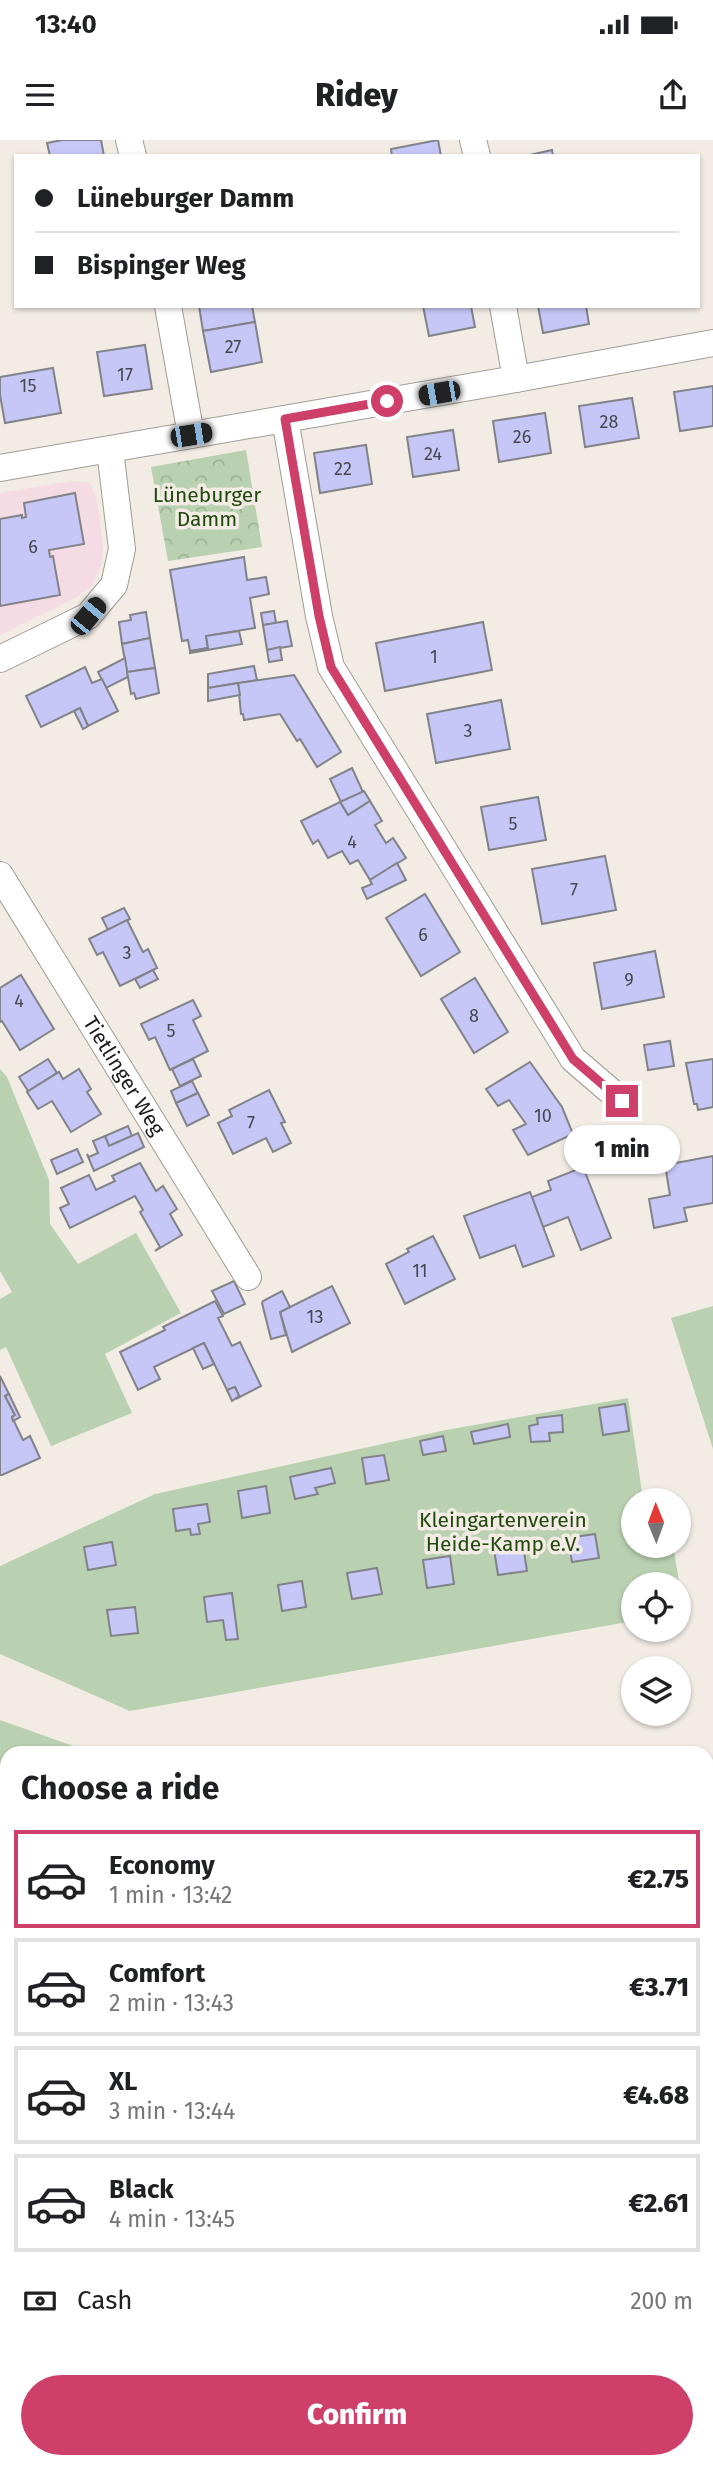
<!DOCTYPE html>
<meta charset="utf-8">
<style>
:root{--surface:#fff;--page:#f6f6f6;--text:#202124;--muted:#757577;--line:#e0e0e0;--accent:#ce406a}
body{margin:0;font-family:"Fira Sans",sans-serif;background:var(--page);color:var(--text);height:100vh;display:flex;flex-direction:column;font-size:26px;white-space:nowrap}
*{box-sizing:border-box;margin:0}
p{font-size:23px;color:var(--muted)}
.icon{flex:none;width:38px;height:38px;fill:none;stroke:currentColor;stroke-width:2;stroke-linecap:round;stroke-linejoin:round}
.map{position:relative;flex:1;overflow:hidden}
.sheet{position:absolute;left:0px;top:1606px;width:714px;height:723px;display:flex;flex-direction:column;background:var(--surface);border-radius:21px 21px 0 0;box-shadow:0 2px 5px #0004}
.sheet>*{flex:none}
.top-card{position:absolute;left:14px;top:14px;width:686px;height:154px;border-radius:0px;box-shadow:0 2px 5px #0004;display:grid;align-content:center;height:154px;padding:0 21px;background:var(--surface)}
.needle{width:46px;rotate:359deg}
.controls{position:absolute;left:621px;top:1348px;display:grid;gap:14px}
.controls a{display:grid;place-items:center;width:70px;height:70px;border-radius:50%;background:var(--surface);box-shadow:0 2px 5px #0004;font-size:35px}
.end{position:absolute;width:32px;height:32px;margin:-16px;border:9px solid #ce406a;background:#fff;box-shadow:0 0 0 4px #fff}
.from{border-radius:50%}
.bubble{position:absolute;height:49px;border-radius:24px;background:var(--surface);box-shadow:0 2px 5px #0004;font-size:23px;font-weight:800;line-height:49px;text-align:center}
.car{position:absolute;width:21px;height:42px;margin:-21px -10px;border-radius:9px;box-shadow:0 0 5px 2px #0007;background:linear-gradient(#222 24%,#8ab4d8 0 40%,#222 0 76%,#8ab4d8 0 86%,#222 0)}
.top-card b{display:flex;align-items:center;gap:24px;height:66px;font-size:26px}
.top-card b+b{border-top:2px solid var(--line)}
.top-card i{width:18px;height:18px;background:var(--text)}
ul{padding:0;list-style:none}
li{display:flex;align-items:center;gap:21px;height:98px;margin:0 14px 10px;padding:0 7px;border:4px solid var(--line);border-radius:0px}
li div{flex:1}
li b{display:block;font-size:26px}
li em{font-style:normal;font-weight:800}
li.selected{border-color:var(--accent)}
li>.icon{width:63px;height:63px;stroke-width:1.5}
h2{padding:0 21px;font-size:32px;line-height:84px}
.pay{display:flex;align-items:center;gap:18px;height:77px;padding:0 21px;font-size:26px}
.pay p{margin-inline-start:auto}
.action{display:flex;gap:14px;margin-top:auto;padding:14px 21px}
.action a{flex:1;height:80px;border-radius:42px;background:var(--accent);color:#fff;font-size:28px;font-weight:800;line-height:80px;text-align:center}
.status{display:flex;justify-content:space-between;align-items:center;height:49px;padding:0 35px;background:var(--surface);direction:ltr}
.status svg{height:19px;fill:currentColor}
header{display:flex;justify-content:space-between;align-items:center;height:91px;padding:0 21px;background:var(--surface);font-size:32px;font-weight:800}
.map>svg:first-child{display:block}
.built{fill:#eae0d3}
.education{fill:#f5dce4}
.park{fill:url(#park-crowns)}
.garden{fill:#b9d1b0}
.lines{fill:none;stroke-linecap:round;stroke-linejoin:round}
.stream{stroke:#94cde5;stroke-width:9}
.building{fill:#c7c7f7;stroke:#828289;stroke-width:2}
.street-casing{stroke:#a19c96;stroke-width:28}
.street{stroke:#fff;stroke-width:26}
.rail-casing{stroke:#817d79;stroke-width:8}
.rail{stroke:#f2ece5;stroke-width:5;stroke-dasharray:16;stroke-linecap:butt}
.route{stroke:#ce406a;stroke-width:9}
.labels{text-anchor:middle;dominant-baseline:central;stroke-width:7;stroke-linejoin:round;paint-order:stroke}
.number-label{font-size:18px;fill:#484751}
.park-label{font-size:21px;fill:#22490e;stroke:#f2ece5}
.street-label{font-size:21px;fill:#1e1c1a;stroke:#f2ece5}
</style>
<div class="status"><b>13:40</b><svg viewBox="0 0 49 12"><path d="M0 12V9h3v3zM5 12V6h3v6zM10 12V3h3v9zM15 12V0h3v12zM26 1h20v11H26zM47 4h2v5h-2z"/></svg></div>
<header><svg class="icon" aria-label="menu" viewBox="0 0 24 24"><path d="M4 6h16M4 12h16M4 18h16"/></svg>Ridey<svg class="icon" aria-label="share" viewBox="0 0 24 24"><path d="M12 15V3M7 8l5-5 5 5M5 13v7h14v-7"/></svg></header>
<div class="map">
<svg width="713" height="2329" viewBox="0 0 713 2329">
<defs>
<pattern id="park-crowns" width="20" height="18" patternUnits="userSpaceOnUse" patternTransform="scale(1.75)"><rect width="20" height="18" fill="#b9d1b0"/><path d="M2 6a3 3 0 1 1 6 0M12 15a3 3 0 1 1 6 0" fill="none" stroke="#9fb397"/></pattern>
</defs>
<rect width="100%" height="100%" fill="#f2ece5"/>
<g class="built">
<path d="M707,2059H713V2182L707,2183Z"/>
<rect x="0" y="2103" width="7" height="124"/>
</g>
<path class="education" d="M72,341L90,343L97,361L103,405L102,423L91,447L73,459L0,495V353Z"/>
<g class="park">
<path d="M246,310L262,407L168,421L151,327Z"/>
<path d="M713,2182V2288H707V2183Z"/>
<rect x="0" y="2227" width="7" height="89"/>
</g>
<g class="garden">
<path d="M0,929L7,937L49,1040L50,1084L78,1124L136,1093L181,1173L105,1214L132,1273L51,1306L6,1207L0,1210V1159L12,1152L0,1131Z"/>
<path d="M713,1166V1309L671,1178Z"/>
<path d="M628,1258L643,1359L665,1357L666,1360H634V1405H673L684,1472L679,1473V1444H634L633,1481L130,1571L0,1514V1426L155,1354L446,1290Z"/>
<path d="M0,1580L93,1613L7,1614V2043L0,2044Z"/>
<path d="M713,1648V1996H707V1649Z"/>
</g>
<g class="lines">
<path class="stream" d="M707,2027L713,2026"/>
</g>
<g class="building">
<path d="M62,0H101L104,16H50L47,3Z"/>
<path d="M438,0L441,16H392L391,9Z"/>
<path d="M552,10L553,16H525Z"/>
<path d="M199,166H252L255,182L203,191Z"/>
<path d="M423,166H471L475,187L429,196Z"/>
<path d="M538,166H586L589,184L543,193Z"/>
<path d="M255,182L262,222L211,232L203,191Z"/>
<path d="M145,205L152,249L104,256L97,212Z"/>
<path d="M53,228L61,273L5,283L0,255V237Z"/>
<path d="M713,246V286L680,291L674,252Z"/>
<path d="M632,258L639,298L585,307L579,266Z"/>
<path d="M545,273L551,313L499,322L493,281Z"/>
<path d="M453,290L459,330L413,337L407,297Z"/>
<path d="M366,305L372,344L320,353L314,313Z"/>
<path d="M75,353L84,404L49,410L50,417L53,416L60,455L0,466V379L22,375V378L26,377L24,363Z"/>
<path d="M244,417L247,440L266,437L269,454L250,458L255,488L206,496L208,508L190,511L188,500L182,501L170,430Z"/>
<path d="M274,471L276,483L263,485L261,473Z"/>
<path d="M146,472L150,498L122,504L119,482L131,480L130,475Z"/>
<path d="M287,481L292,506L267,510L263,485Z"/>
<path d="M483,482L492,530L385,551L376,503Z"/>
<path d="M239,491L242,504L190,513V511L208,508L206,496Z"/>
<path d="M150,498L155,528L127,532L122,504Z"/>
<path d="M280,507L282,520L269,522L267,510Z"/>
<path d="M125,518L128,537L106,548L98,532Z"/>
<path d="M254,526L257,540L208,548V534Z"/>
<path d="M85,527L92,543L102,539L118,571L88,586L80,568L41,587L26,556Z"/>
<path d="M155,528L159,553L136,559L134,553L131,554L127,532Z"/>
<path d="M294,535L341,612L317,627L300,599L297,601L280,574L244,580L243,574H241L238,543Z"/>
<path d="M238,543L240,555L208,561V548Z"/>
<path d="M501,560L510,609L436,623L427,574Z"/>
<path d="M80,568L88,586L83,589L74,571Z"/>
<path d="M352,628L363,652L341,662L330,639Z"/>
<path d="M364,651L370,661L348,675L340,662Z"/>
<path d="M538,657L546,700L489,710L481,667Z"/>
<path d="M370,661L382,681L375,685L386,703L393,698L406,718L370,740L358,720L350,724L342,711L328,718L318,700L313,704L301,681L340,662L348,675Z"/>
<path d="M605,716L616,770L542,784L532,729Z"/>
<path d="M397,723L406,740L367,759L362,748L372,744L370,740Z"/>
<path d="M425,754L460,812L421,836L386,778Z"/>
<path d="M124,768L130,779L108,790L102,778Z"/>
<path d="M127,780L143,812L148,809L157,828L120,846L103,812L97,815L89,799Z"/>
<path d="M655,811L664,857L602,869L594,823Z"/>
<path d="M153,830L158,839L140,848L135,839Z"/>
<path d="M21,835L54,889L20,910L2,881L0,882V848Z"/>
<path d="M475,838L508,892L474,913L441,859Z"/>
<path d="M193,860L201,876L193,880L208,911L170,930L155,897L149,900L141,884Z"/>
<path d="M670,901L674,926L648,930L644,905Z"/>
<path d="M48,919L57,933L28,951L19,937Z"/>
<path d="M193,919L201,936L180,946L172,929Z"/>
<path d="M713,919V967L698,970L697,964H694L686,923Z"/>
<path d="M530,922L562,967L573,994L528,1015L513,990L526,984L509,960L498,966L486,949Z"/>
<path d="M79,929L91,949L87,952L101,974L71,992L52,961L38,969L27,952L59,932L63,939Z"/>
<path d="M192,941L198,953L176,963L171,951Z"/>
<path d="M269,950L285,982L281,983L291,1003L273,1012L266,998L233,1014L218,983L232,976L229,970Z"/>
<path d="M198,953L209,975L187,986L176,963Z"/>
<path d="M128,986L132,996L109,1006L105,996Z"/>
<path d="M138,993L144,1007L94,1031L87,1014L89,1017L98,1013L93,1001L105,996L109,1006Z"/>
<path d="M77,1009L83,1022L57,1034L51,1020Z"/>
<path d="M713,1016V1063L684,1068L687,1081L654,1088L649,1059L670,1055L665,1025Z"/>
<path d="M140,1023L156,1051L163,1046L177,1069L170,1074L182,1095L155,1111L160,1107L140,1072L143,1070L135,1056L70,1088L60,1068L69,1064L61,1048L89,1035L96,1050L115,1041L112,1036Z"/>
<path d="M583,1027L611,1098L581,1110L568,1077L543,1087L532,1057L551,1050L548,1041Z"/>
<path d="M530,1052L554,1116L523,1127L515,1105L480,1118L464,1076Z"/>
<path d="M433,1096L455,1139L405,1164L386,1124L409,1112L407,1109Z"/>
<path d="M234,1141L245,1164L224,1174L212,1151Z"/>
<path d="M332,1146L350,1183L292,1212L280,1172Z"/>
<path d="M282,1151L290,1167L280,1172L286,1195L271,1199L262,1163L263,1161Z"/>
<path d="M215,1161L223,1176L218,1178L232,1206L240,1202L261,1246L238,1258L239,1256L235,1247L227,1250L204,1203L154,1227L160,1239L138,1250L120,1212L165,1190L163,1187Z"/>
<path d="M204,1203L214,1224L203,1229L193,1208Z"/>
<path d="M0,1236L9,1254L5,1256L15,1275L12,1277L23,1300L30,1296L40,1318L2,1335H0Z"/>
<path d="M235,1247L239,1256L232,1261L227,1250Z"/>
<path d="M9,1254L20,1277L13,1281L12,1277L15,1275L5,1256Z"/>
<path d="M625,1264L629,1291L603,1295L599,1268Z"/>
<path d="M562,1275L563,1292L549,1293L550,1301L531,1302L529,1286L538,1284L537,1278Z"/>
<path d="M508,1284L510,1297L474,1304L471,1292Z"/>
<path d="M443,1296L446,1311L423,1315L420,1301Z"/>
<path d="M384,1315L389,1340L366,1344L362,1318Z"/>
<path d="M331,1328L335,1343L315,1348L318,1354L295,1359L290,1337Z"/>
<path d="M266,1346L270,1373L242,1378L238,1351Z"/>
<path d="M207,1364L210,1382L198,1384L200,1394L191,1395L190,1389L176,1391L173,1369Z"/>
<path d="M595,1394L599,1418L572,1422L568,1398Z"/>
<path d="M112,1402L116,1425L88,1430L84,1407Z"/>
<path d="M523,1405L527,1431L498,1435L494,1409Z"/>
<path d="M450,1416L454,1444L427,1448L423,1420Z"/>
<path d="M377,1428L382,1454L352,1459L347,1433Z"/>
<path d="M302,1441L306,1467L282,1471L278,1445Z"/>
<path d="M232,1453L238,1499L226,1500L223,1480L207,1482L204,1457Z"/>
<path d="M135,1467L138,1493L111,1496L107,1470Z"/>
<path d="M69,1608V1614H39V1609Z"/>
<path d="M707,1652H713V1668L707,1669V1687Z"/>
<path d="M708,1876H713V1897H709Z"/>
</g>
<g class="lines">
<defs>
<g id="street">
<path d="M129,0L133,16"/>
<path d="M473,0L477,16"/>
<path d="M168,166L191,295"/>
<path d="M503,166L516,239"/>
<path d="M285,279L319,476L331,527L573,919L622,961"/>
<path d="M0,328L516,239L713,203"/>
<path d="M0,519L88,476L114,445L122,409L110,310"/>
<path id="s1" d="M0,735L248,1137"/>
<path d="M707,2305H713"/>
<path d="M7,2329L204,2322"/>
</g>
</defs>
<use href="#street" class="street-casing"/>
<use href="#street" class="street"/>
<defs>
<g id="rail">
<path d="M707,2090L713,2089"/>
<path d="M707,2109L713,2108"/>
<path d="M0,2132H7"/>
<path d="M707,2134H713"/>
<path d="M0,2149H7"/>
<path d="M707,2152H713"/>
<path d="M0,2173H7"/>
<path d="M0,2195L7,2194"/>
</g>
</defs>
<use href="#rail" class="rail-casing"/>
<use href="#rail" class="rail"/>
</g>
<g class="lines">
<path class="route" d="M387,261L285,279L319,476L331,527L573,919L622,961"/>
</g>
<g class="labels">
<g class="number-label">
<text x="233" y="207">27</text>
<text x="125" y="235">17</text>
<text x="28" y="246">15</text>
<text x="609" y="282">28</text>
<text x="522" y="297">26</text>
<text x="433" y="314">24</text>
<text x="343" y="329">22</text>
<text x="33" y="407">6</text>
<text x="434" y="517">1</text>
<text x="468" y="591">3</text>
<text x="513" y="684">5</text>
<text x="352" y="702">4</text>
<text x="574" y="750">7</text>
<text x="423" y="795">6</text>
<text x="127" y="813">3</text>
<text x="629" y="840">9</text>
<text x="19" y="861">4</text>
<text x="474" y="876">8</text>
<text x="171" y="891">5</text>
<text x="543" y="976">10</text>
<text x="251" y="983">7</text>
<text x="420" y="1131">11</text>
<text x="315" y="1177">13</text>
</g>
<g class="park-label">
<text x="207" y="355">Lüneburger<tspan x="207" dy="24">Damm</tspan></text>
<text x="503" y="1380">Kleingartenverein<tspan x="503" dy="24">Heide-Kamp e.V.</tspan></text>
</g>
<g class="street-label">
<text stroke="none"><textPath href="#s1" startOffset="236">Tietlinger Weg</textPath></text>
</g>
</g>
</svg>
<div class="controls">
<a><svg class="needle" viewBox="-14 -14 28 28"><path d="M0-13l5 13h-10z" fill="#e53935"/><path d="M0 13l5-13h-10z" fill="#757577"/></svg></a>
<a><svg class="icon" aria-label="locate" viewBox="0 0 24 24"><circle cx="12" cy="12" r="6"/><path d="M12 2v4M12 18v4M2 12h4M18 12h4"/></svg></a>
<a><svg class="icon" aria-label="layers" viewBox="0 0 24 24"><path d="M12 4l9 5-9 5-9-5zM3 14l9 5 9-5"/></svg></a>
</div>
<i class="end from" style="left:387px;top:261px"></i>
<i class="end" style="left:622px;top:961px"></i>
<div class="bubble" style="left:564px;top:985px;width:116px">1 min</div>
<i class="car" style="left:439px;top:253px;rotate:260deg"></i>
<i class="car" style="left:191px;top:295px;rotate:81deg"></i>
<i class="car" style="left:88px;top:476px;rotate:40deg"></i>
<div class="top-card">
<b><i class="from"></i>Lüneburger Damm</b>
<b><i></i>Bispinger Weg</b>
</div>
<section class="sheet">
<h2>Choose a ride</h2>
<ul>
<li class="selected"><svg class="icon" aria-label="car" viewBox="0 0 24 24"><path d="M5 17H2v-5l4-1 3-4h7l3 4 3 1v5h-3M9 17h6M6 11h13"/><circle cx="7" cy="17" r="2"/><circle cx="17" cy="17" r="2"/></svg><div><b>Economy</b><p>1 min · 13:42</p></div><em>€2.75</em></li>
<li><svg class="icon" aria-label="car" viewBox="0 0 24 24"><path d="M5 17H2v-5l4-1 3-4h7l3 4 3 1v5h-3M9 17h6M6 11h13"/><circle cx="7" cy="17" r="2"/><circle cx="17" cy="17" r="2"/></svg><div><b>Comfort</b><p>2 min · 13:43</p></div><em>€3.71</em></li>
<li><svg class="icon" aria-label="car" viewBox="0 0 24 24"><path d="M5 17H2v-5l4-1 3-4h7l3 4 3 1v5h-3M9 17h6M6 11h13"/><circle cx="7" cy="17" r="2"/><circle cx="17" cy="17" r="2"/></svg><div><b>XL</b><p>3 min · 13:44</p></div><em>€4.68</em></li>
<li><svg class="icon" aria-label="car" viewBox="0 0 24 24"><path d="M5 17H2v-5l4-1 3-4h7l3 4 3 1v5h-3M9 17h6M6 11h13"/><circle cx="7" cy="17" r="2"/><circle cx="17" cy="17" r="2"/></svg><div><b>Black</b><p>4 min · 13:45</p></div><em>€2.61</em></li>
</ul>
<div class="pay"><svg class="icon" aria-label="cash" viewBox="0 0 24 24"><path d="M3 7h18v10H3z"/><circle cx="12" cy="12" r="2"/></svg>Cash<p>200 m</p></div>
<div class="action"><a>Confirm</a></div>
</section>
</div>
